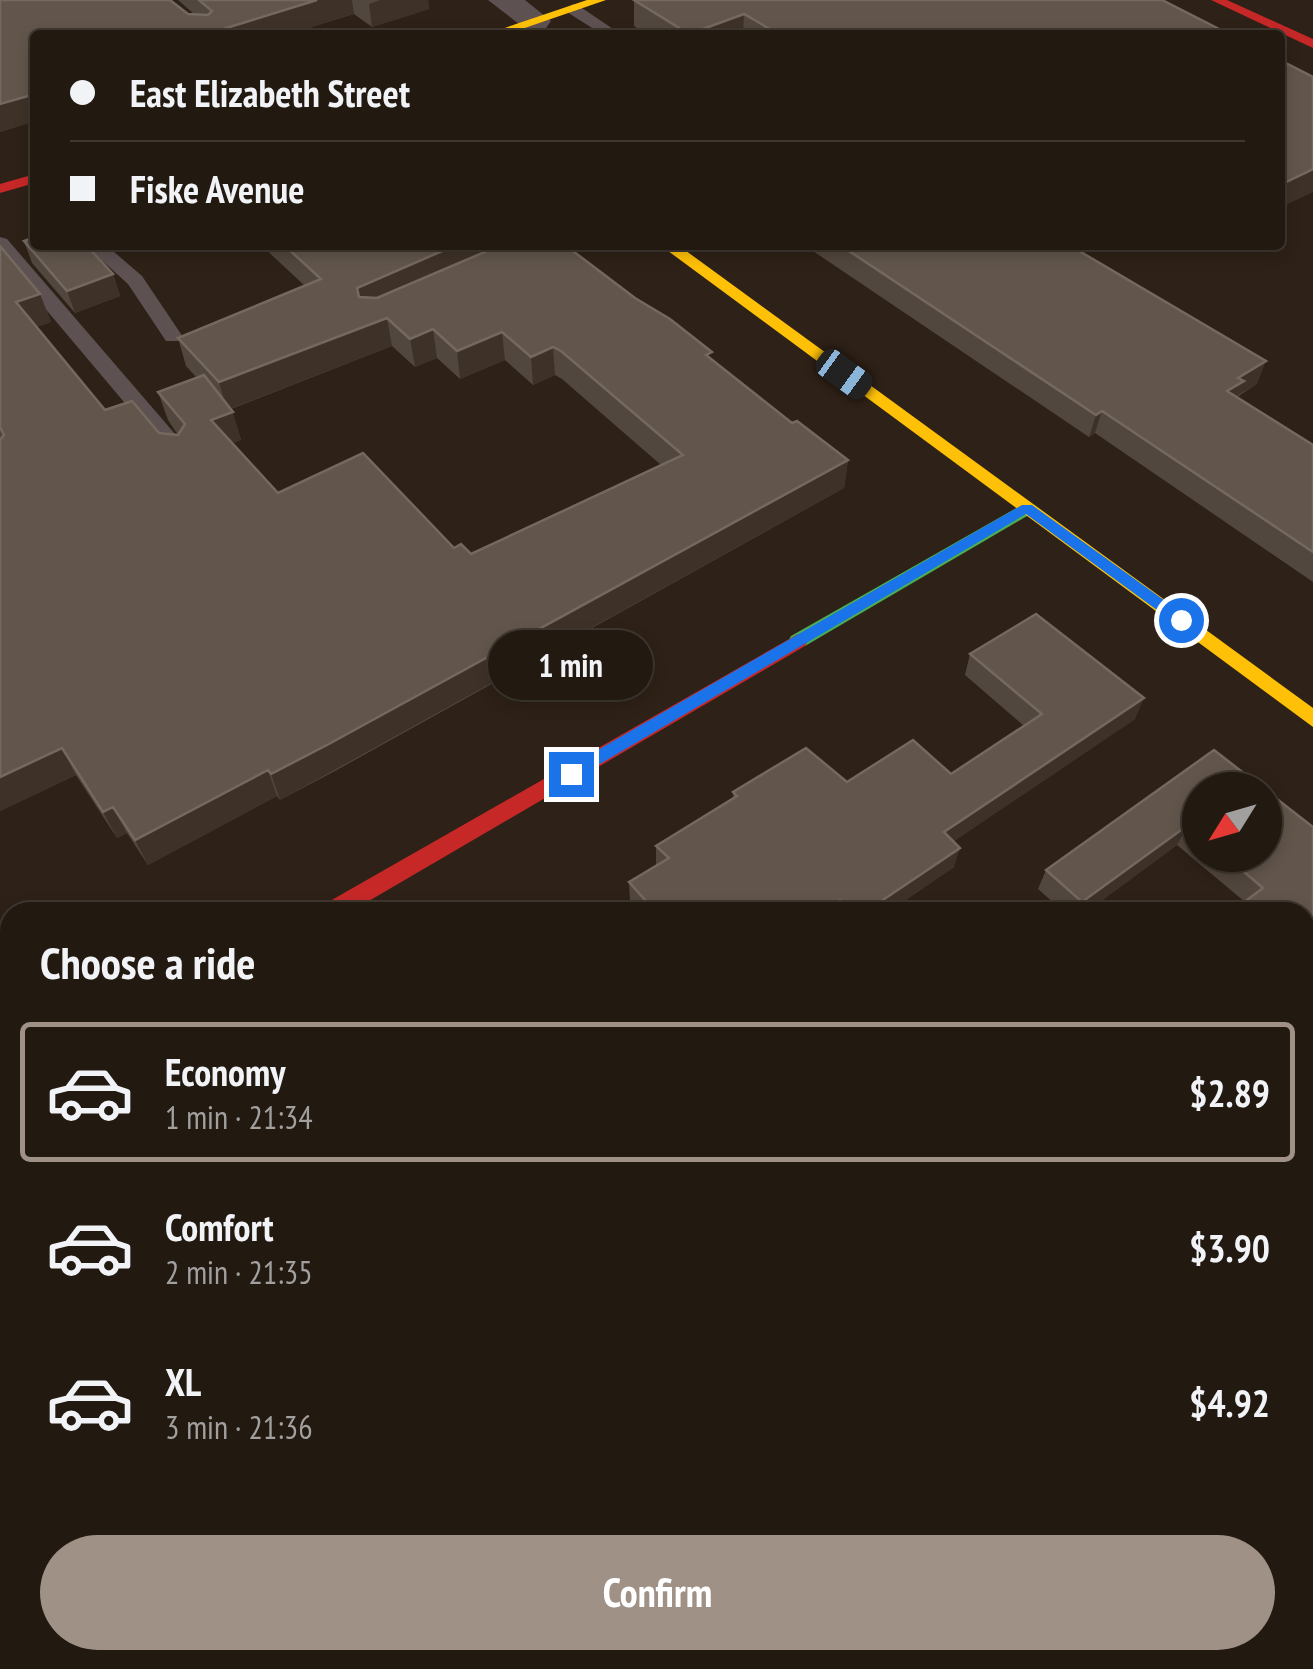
<!DOCTYPE html>
<meta charset="utf-8">
<style>
:root{--surface:#221911;--page:#2a221a;--text:#f1f3f6;--muted:#a2a09f;--line:#3f3831;--accent:#a09186}
body{margin:0;font-family:"PT Sans Narrow",sans-serif;background:var(--page);color:var(--text);height:100vh;display:flex;flex-direction:column;font-size:38px;white-space:nowrap}
*{box-sizing:border-box;margin:0}
p{font-size:32px;color:var(--muted)}
.icon{flex:none;width:55px;height:55px;fill:none;stroke:currentColor;stroke-width:2;stroke-linecap:round;stroke-linejoin:round}
.map{position:relative;flex:1;overflow:hidden}
.details{position:absolute;left:0px;top:902px;width:1315px;height:768px;display:flex;flex-direction:column;background:var(--surface);border-radius:30px 30px 0 0;box-shadow:0 5px 15px #0003,0 0 0 2px var(--line)}
.details>*{flex:none}
.top-card{position:absolute;left:30px;top:30px;width:1255px;height:220px;border-radius:10px;box-shadow:0 5px 15px #0003,0 0 0 2px var(--line);display:grid;align-content:center;height:220px;padding:0 40px;background:var(--surface)}
.needle{width:65px;rotate:233deg}
.tools{position:absolute;left:1182px;top:772px;display:grid;gap:20px}
.tools a{display:grid;place-items:center;width:100px;height:100px;border-radius:50%;background:var(--surface);box-shadow:0 5px 15px #0003,0 0 0 2px var(--line);font-size:50px}
.end{position:absolute;width:45px;height:45px;margin:-22px;border:12px solid #1a73e8;background:#fff;box-shadow:0 0 0 5px #fff}
.from{border-radius:50%}
.bubble{position:absolute;height:70px;border-radius:35px;background:var(--surface);box-shadow:0 5px 15px #0003,0 0 0 2px var(--line);font-size:32px;font-weight:600;line-height:70px;text-align:center}
.car{position:absolute;width:30px;height:60px;margin:-30px -15px;border-radius:12px;box-shadow:0 0 8px 2px #0007;background:linear-gradient(#222 24%,#8ab4d8 0 40%,#222 0 76%,#8ab4d8 0 86%,#222 0)}
.top-card b{display:flex;align-items:center;gap:35px;height:95px;font-size:38px}
.top-card b+b{border-top:2px solid var(--line)}
.top-card i{width:25px;height:25px;background:var(--text)}
ul{padding:0;list-style:none}
li{display:flex;align-items:center;gap:30px;height:140px;margin:0 20px 15px;padding:0 20px;border:5px solid transparent;border-radius:10px}
li div{flex:1}
li b{display:block;font-size:38px}
li em{font-style:normal;font-weight:600}
li.on{border-color:var(--accent)}
li>.icon{width:90px;height:90px;stroke-width:1.5}
h2{padding:0 40px;font-size:45px;line-height:120px}
.action{display:flex;gap:20px;margin-top:auto;padding:20px 40px}
.action a{flex:1;height:115px;border-radius:60px;background:var(--accent);color:#fff;font-size:40px;font-weight:600;line-height:115px;text-align:center}
.map>svg:first-child{display:block}
.lines{fill:none;stroke-linecap:round;stroke-linejoin:round}
.lane{fill:#5e5151;fill-rule:evenodd}
.street{fill:#5e5151;fill-rule:evenodd}
.fast{fill:#4caf50;fill-rule:evenodd}
.slow{fill:#ffc107;fill-rule:evenodd}
.jam{fill:#c62828;fill-rule:evenodd}
.wall{fill:#52473e;fill-rule:evenodd}
.shaded-wall{fill:#3e3228}
.building{fill:#62564c;stroke:#75685f;stroke-width:2.5}
.route{fill:#1a73e8}
</style>
<div class="map">
<svg width="1313" height="1669" viewBox="0 0 1313 1669">
<rect width="100%" height="100%" fill="#2e2117"/>
<g class="lines">
<g class="lane">
<path d="M573,4L579,6L622,35H603L567,12L565,9Z"/>
<path d="M0,237L7,239L188,449L191,454L188,459H172L0,255Z"/>
<path d="M85,245H106L142,276L183,337L180,341H166L128,284Z"/>
</g>
<g class="street">
<path d="M488,0H525L551,21L546,28H524Z"/>
<path d="M10,1073V1133L0,1137V1077Z"/>
</g>
<path class="fast" d="M1027,502L1036,508L1034,512L805,646H791L788,641L791,636Z"/>
<g class="slow">
<path d="M587,0H606L504,35H484Z"/>
<path d="M660,245H678L1313,708V727Z"/>
</g>
<g class="jam">
<path d="M1211,0H1227L1313,39V48Z"/>
<path d="M35,174V183L0,193V184Z"/>
<path d="M798,634L805,636L808,641L805,646L350,912H320L323,905Z"/>
</g>
</g>
<g class="wall">
<path d="M0,0H170L188,14H194L178,0H428L429,9L372,27L354,14L286,35H35V121L0,132Z"/>
<path d="M634,0L1231,35H647L634,26Z"/>
<path d="M24,241L113,274L120,296L75,313L32,263Z"/>
<path d="M261,245H565L792,423L848,460L844,488L335,771L280,800L277,796L148,865L127,833L117,838L76,775L0,811V246L40,294L51,322L36,327L105,410L159,433L178,435L168,420L158,392L197,378L186,366L178,338L305,286ZM392,346L415,367L437,358L460,379L505,360L533,385L555,375L562,379L661,465L471,554L278,493L232,443L241,440L231,409Z"/>
<path d="M804,245H1069L1257,384L1237,397L1313,445V582L1095,433L1089,437Z"/>
<path d="M970,654L1135,719L954,841V867L888,912H640L630,901L629,882L656,866V846L733,798V792L951,774L1024,726L965,675Z"/>
<path d="M1214,750L1313,827V1035L1305,1028V912L1245,902L1177,845L1086,912H1064L1038,889L1046,870ZM1200,790L1265,855H1200Z"/>
<path d="M1305,1500L1313,1509V1640L1305,1631Z"/>
<path d="M854,1660H1013L1020,1669H861Z"/>
</g>
<g class="shaded-wall">
<path d="M317,0H352L354,14L286,35H204Z"/>
<path d="M380,0H428L429,9L372,27L369,4Z"/>
<path d="M744,14L743,35H689V34Z"/>
<path d="M35,94V121L0,132V104Z"/>
<path d="M1313,169V192L1280,208V185Z"/>
<path d="M456,245H522L362,316L357,288Z"/>
<path d="M113,274L120,296L75,313L67,291Z"/>
<path d="M40,294L51,322L27,330L16,302Z"/>
<path d="M387,318L392,346L227,410L219,382Z"/>
<path d="M433,329L437,358L415,367L410,339Z"/>
<path d="M502,332L505,360L460,379L457,351Z"/>
<path d="M553,347L555,375L533,385L531,357Z"/>
<path d="M1266,361L1257,384L1238,395L1235,404L1227,391L1238,378Z"/>
<path d="M1102,411L1095,433L1089,437L1096,415Z"/>
<path d="M233,412L241,440L220,448L211,420Z"/>
<path d="M848,460L844,488L280,800L271,774Z"/>
<path d="M1144,698L1135,719L938,852L944,832Z"/>
<path d="M62,748L76,775L0,811V777Z"/>
<path d="M268,770L277,796L148,865L135,840Z"/>
<path d="M113,807L127,833L117,838L103,812Z"/>
<path d="M1188,825L1177,845L1086,912H1078L1082,902Z"/>
<path d="M960,848L954,867L888,912H865Z"/>
<path d="M840,900L838,912H822Z"/>
<path d="M162,1660L175,1664L178,1669H166Z"/>
</g>
<g class="building">
<path d="M0,0H170L188,14L208,15L212,11L199,0H317L204,35H35V94L0,104Z"/>
<path d="M634,0H1162L1231,35H780L744,14L689,34Z"/>
<path d="M1280,60L1313,77V169L1280,185Z"/>
<path d="M35,237V245H86L113,274L67,291L24,241Z"/>
<path d="M284,245H456L357,288L359,297L377,298L501,245H565L635,298L670,319L712,352L706,355L792,423L797,421L848,460L327,745L271,774L268,770L135,840L113,807L103,812L62,748L0,777V440L4,435L0,427V246L40,294L16,302L105,410L132,401L159,433L178,435L185,424L158,392L204,375L233,412L211,420L278,493L363,453L454,548L461,544L471,554L683,455L561,351L553,347L531,357L502,332L457,351L433,329L410,339L387,318L219,382L178,338L321,279Z"/>
<path d="M840,245H1069L1266,361L1238,378L1244,381L1227,391L1313,445V552L1102,411L1096,415Z"/>
<path d="M1036,614L1144,698L944,832L960,848L865,912H852L840,900L822,912H656L629,882L669,858L656,846L737,796L733,792L806,748L847,782L913,740L951,774L1042,714L970,654Z"/>
<path d="M1214,750L1313,827V1005L1305,998V912H1231L1263,888L1224,855H1265V790H1200V836L1188,825L1082,902L1046,870Z"/>
<path d="M1305,1245L1313,1252V1344L1305,1352Z"/>
<path d="M10,1397V1519L0,1497V1403Z"/>
<path d="M1305,1500L1313,1509V1613L1305,1605Z"/>
<path d="M159,1660H162L166,1669H148Z"/>
<path d="M685,1660H778L768,1669H692Z"/>
<path d="M863,1660H1013L1020,1669H870Z"/>
</g>
<path class="route" d="M1022,505H1032L1186,616V624H1176L1026,514L576,778H565V769Z"/>
</svg>
<div class="tools">
<a><svg class="needle" viewBox="-14 -14 28 28"><path d="M0-13l5 13h-10z" fill="#e53935"/><path d="M0 13l5-13h-10z" fill="#a2a09f"/></svg></a>
</div>
<i class="end from" style="left:1181px;top:620px"></i>
<i class="end" style="left:571px;top:774px"></i>
<div class="bubble" style="left:488px;top:630px;width:165px">1 min</div>
<i class="car" style="left:844px;top:374px;rotate:126deg"></i>
<div class="top-card">
<b><i class="from"></i>East Elizabeth Street</b>
<b><i></i>Fiske Avenue</b>
</div>
<section class="details">
<h2>Choose a ride</h2>
<ul>
<li class="on"><svg class="icon" aria-label="car" viewBox="0 0 24 24"><path d="M5 17H2v-5l4-1 3-4h7l3 4 3 1v5h-3M9 17h6M6 11h13"/><circle cx="7" cy="17" r="2"/><circle cx="17" cy="17" r="2"/></svg><div><b>Economy</b><p>1 min · 21:34</p></div><em>$2.89</em></li>
<li><svg class="icon" aria-label="car" viewBox="0 0 24 24"><path d="M5 17H2v-5l4-1 3-4h7l3 4 3 1v5h-3M9 17h6M6 11h13"/><circle cx="7" cy="17" r="2"/><circle cx="17" cy="17" r="2"/></svg><div><b>Comfort</b><p>2 min · 21:35</p></div><em>$3.90</em></li>
<li><svg class="icon" aria-label="car" viewBox="0 0 24 24"><path d="M5 17H2v-5l4-1 3-4h7l3 4 3 1v5h-3M9 17h6M6 11h13"/><circle cx="7" cy="17" r="2"/><circle cx="17" cy="17" r="2"/></svg><div><b>XL</b><p>3 min · 21:36</p></div><em>$4.92</em></li>
</ul>
<div class="action"><a>Confirm</a></div>
</section>
</div>
